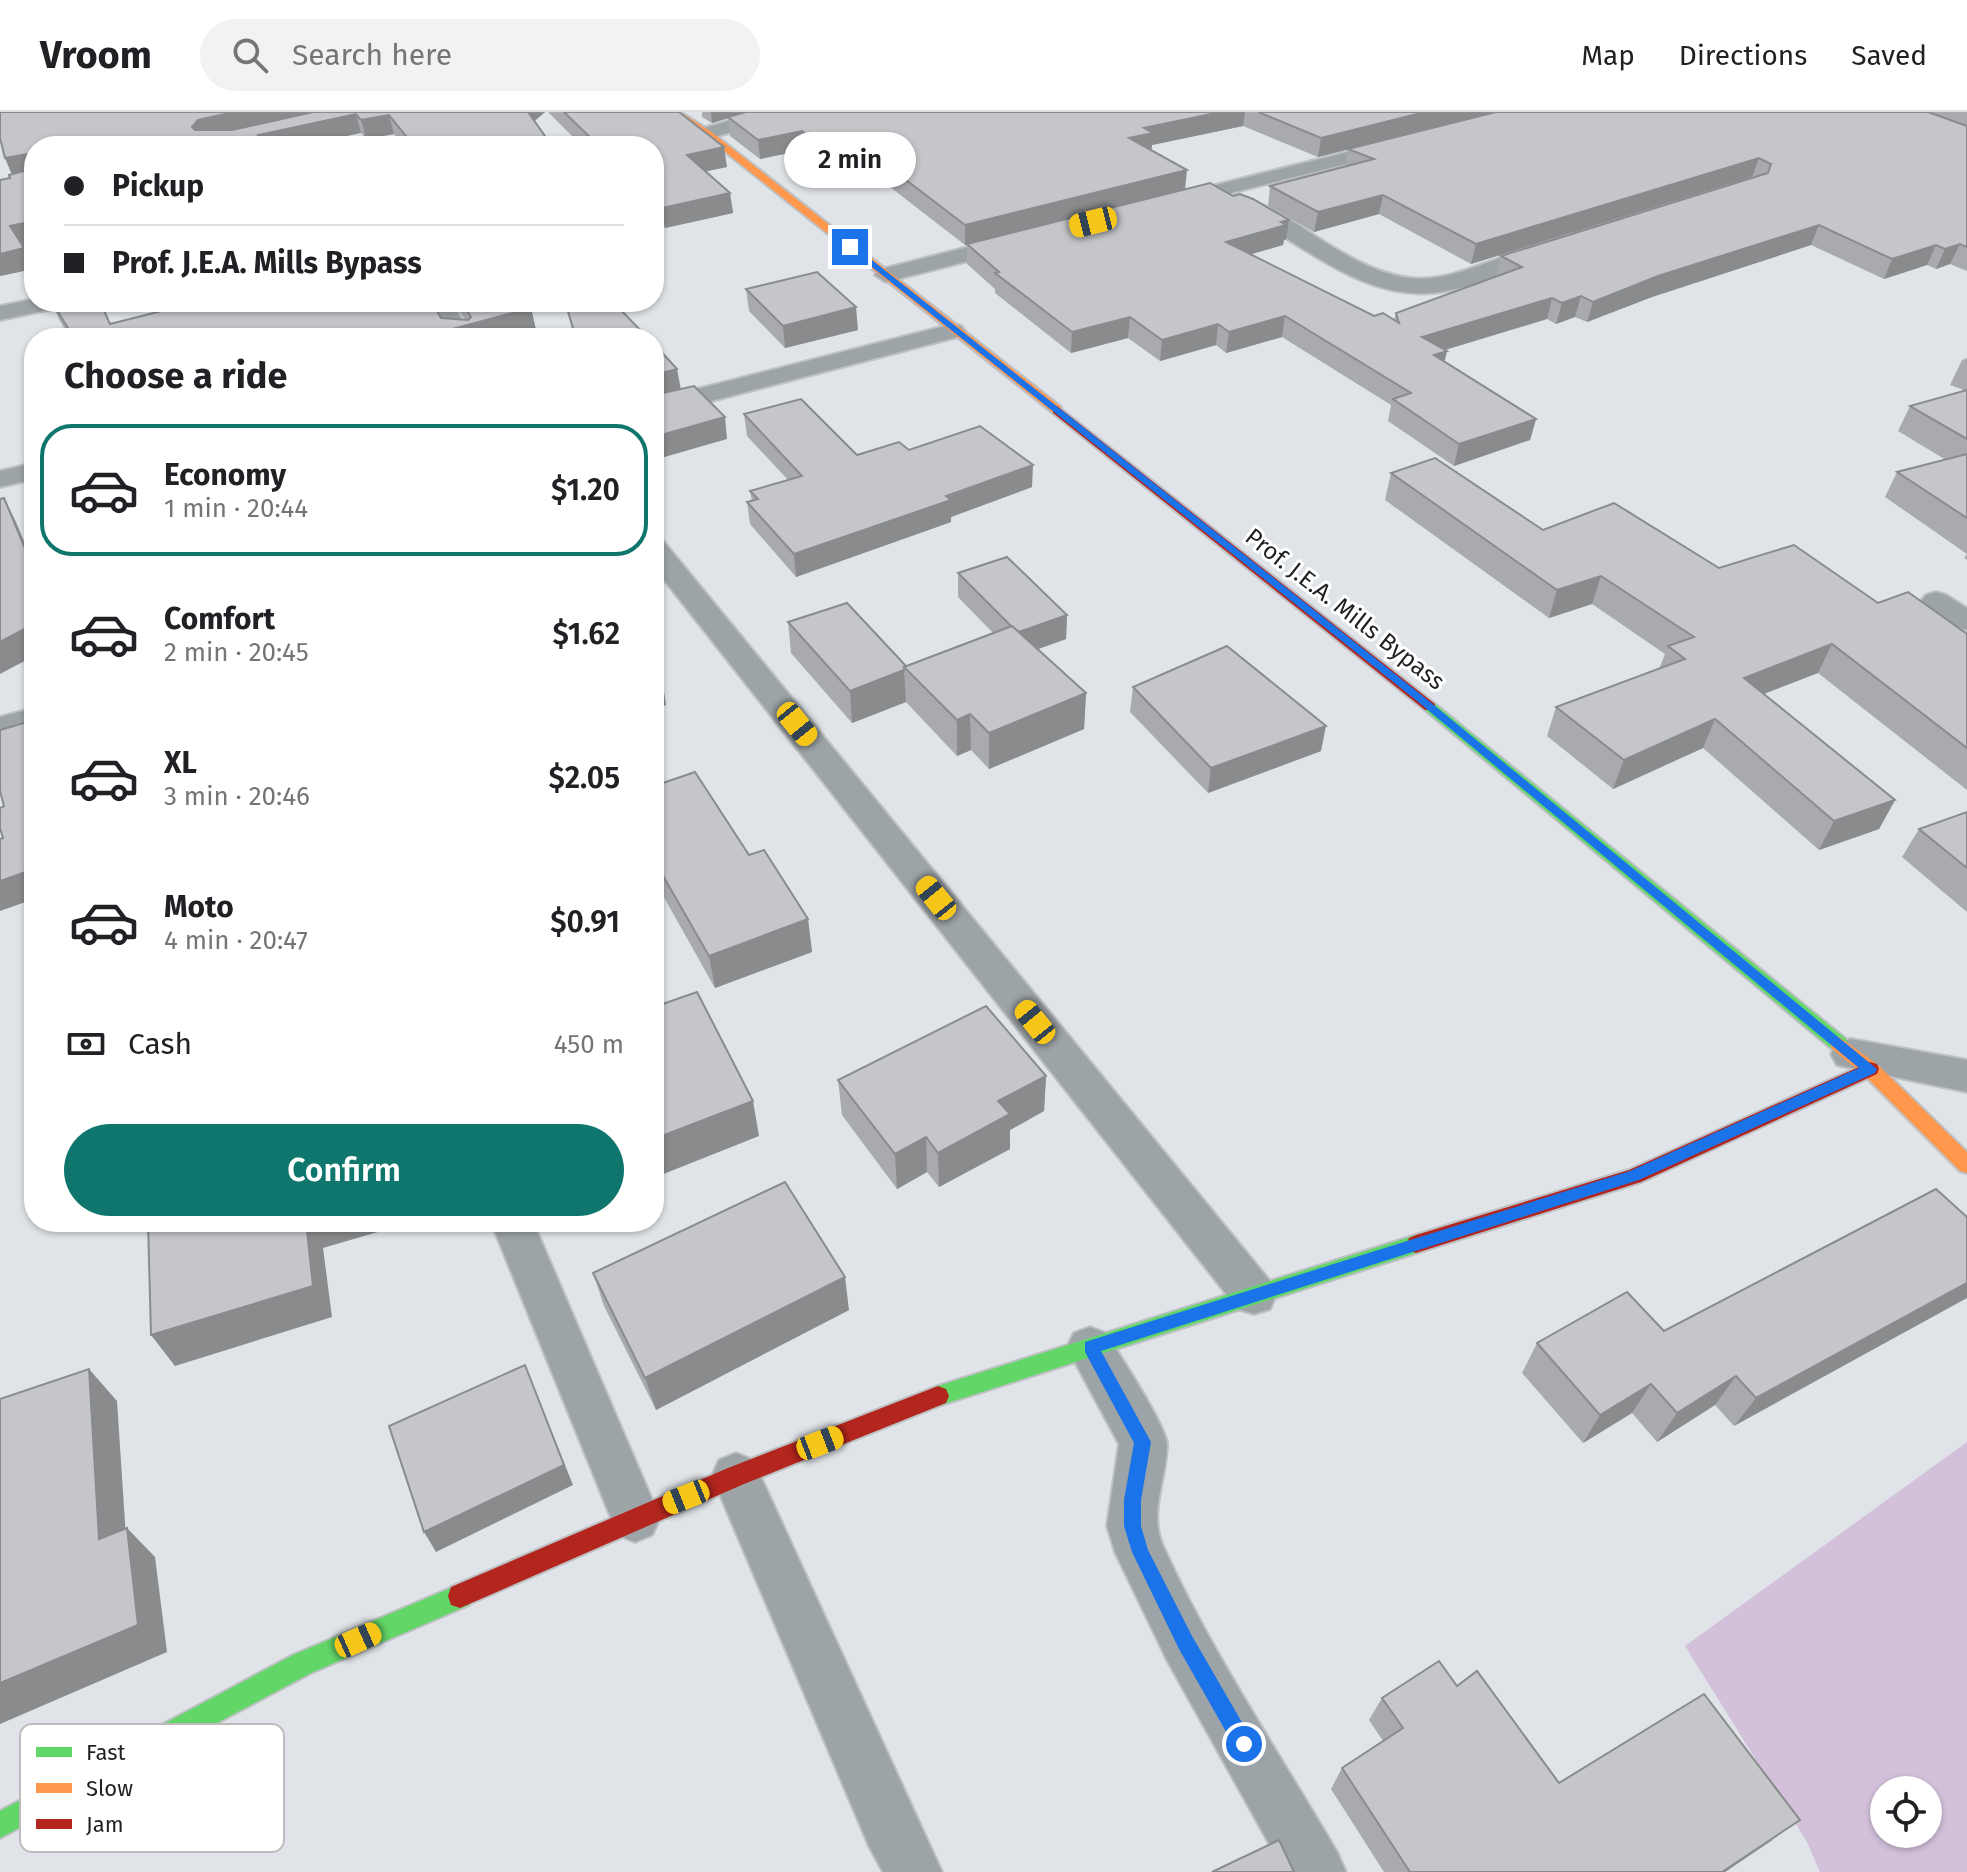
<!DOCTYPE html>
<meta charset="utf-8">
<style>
:root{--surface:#fff;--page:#f2f2f2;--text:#202124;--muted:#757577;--line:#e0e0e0;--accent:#0f766e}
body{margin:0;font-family:"Fira Sans",sans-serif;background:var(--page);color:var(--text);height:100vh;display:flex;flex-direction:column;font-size:30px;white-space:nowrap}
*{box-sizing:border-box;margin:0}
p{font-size:26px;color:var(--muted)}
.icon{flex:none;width:44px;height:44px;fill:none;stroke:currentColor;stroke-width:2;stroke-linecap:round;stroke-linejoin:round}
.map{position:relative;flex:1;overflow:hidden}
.drawer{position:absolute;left:24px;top:216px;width:640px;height:904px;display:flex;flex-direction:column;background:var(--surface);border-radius:32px;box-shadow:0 2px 6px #0004}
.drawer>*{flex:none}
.top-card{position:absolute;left:24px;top:24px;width:640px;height:176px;border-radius:32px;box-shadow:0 2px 6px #0004;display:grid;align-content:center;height:176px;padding:0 40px;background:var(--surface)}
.tools{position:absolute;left:1870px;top:1664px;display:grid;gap:16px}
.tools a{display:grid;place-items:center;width:72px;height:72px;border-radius:50%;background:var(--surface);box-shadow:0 2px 6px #0004;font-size:40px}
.end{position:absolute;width:36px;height:36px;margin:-18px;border:10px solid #1a73e8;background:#fff;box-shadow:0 0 0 4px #fff}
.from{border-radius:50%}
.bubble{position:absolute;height:56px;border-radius:28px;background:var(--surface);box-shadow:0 2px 6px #0004;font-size:26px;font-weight:600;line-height:56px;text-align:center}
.car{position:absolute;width:24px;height:48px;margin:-24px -12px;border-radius:10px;box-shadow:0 0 6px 2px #0007;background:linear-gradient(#f5c518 24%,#345 0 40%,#f5c518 0 76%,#345 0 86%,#f5c518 0)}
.top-card b{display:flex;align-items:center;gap:28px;height:76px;font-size:30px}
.top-card b+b{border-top:2px solid var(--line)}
.top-card i{width:20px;height:20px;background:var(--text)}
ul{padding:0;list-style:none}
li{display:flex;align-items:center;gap:24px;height:132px;margin:0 16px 12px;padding:0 24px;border:4px solid transparent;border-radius:32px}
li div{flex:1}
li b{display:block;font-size:30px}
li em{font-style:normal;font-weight:600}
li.on{border-color:var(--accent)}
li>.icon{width:72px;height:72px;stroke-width:1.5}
h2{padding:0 40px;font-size:36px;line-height:96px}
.pay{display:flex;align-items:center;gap:20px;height:88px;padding:0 40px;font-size:30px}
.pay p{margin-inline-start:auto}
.button{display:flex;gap:16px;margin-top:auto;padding:16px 40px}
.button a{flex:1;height:92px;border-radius:48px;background:var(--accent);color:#fff;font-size:32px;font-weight:600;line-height:92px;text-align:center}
header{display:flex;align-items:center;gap:48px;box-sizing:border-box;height:112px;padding:0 40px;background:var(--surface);border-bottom:2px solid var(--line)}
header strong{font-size:38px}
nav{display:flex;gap:44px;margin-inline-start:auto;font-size:28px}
.search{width:560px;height:72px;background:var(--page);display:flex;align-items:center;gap:20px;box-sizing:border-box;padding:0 28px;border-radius:44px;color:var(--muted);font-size:30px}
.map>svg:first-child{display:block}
.forest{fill:#d3c1dc;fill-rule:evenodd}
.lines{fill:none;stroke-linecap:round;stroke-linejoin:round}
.street-casing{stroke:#bec1c4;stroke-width:4}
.fast-casing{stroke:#bec1c4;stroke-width:4}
.slow-casing{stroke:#bec1c4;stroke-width:4}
.jam-casing{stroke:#bec1c4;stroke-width:4}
.street{fill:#9da4a8;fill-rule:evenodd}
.fast{fill:#63d668;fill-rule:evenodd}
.slow{fill:#ff974d;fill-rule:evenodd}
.jam{fill:#b3261e;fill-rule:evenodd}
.wall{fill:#a9aaae;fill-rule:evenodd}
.shaded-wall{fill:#898b8d}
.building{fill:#c4c6ca;stroke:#898b8d;stroke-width:2}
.route{fill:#1a73e8}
.labels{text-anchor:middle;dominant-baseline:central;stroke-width:6;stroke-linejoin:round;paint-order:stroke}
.far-street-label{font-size:24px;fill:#1e2023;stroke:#fff}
.key{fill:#fff;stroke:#bcbcbd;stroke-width:2}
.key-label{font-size:22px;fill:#1e2023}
</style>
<header>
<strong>Vroom</strong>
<div class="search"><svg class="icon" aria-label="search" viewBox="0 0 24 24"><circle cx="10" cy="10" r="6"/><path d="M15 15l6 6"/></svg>Search here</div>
<nav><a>Map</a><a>Directions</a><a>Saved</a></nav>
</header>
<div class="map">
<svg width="1967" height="1760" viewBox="0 0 1967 1760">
<rect width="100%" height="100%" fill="#e0e4e8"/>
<path class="forest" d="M1967,1330V1760H1820L1807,1730L1685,1534ZM1884,1678H1928V1722H1884Z"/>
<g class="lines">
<defs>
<g id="street">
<path d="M760,0H790L788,4L707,27L697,21L700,17Z"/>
<path d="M326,2L333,4L353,34H333L316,8Z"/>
<path d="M1395,28L1402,30L1405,34L1402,38L1171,96L1161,90L1164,86Z"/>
<path d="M1244,87C1275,94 1304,118 1331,134C1430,195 1451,156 1548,131L1559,138L1556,143C1516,156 1474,177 1432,181C1358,187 1298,128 1237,97L1234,93L1237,89Z"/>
<path d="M1015,123L1023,125L1026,130L1023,135L886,170L875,163L878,158Z"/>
<path d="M34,187V190H66L62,195L0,208V194Z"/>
<path d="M427,190H451L473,226H449Z"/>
<path d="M953,212L961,214L965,219L961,224L654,304V288Z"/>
<path d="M34,351V367L0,375V359Z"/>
<path d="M654,427L664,430L1270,1169L1276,1183L1270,1197L1254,1202L1238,1197L654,455Z"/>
<path d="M1936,480L1946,483L1967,496V518C1951,514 1931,502 1921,489L1926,483Z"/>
<path d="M34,596V616L0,626V605Z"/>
<path d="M1851,927L1967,948V980L1837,953L1831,942L1837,931Z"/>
<path d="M491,1110H533L660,1406L652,1423L635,1430L618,1423Z"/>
<path d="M1090,1215L1106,1221C1118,1241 1166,1313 1167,1332C1167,1367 1148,1399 1163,1434C1210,1538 1279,1641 1337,1740L1346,1760H1285L1167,1548L1115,1440L1107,1414L1119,1332L1067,1235L1074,1221Z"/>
<path d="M736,1341L753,1348L942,1760H883L869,1734L712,1364L719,1348Z"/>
</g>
<g id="fast">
<path d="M1430,590L1435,592L1846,927L1848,932L1846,937H1832L1425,598V592Z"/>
<path d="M1416,1123L1423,1126L1426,1132L1423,1138L1416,1141L938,1294L930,1291L927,1284L930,1277L938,1274Z"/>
<path d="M460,1472L469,1475L472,1484L469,1493L311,1561L0,1726V1699L293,1543Z"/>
</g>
<g id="slow">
<path d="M670,0H680L710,19L1061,295V301H1053L704,23Z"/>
<path d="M1839,925L1877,952L1967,1040V1061L1960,1059L1863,962L1832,937L1830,932L1832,927Z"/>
</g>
<g id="jam">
<path d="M1057,294L1435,592V598H1425L1053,301V295Z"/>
<path d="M1870,950L1877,952L1879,957L1877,962L1641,1070L1416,1141L1409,1138L1406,1132L1409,1126L1416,1123L1629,1058Z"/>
<path d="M938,1274L946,1277L949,1284L946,1291L744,1372L460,1496L451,1493L448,1484L451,1475L728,1356Z"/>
</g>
</defs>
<use href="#street" class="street-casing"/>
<use href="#fast" class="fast-casing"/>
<use href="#slow" class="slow-casing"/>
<use href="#jam" class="jam-casing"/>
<use href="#street" class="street"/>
<use href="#fast" class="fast"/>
<use href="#slow" class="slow"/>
<use href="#jam" class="jam"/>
</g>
<g class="wall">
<path d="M0,0H545L534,9L552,34H403L394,22L366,27L361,21L34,34L23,134L33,157L0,164L10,66L12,62L5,46Z"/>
<path d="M548,0H679L727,55L705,59L730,81L733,101L665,116L654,105V34H582Z"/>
<path d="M702,0H1967V159L1950,152L1936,157L1927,153L1884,167L1811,133L1652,185L1587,210L1575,205L1556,212L1547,207L1445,238L1447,239L1444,249L1536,307L1530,328L1454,354L1388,309L1391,293L1282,225L1226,241L1216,233L1160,249L1128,226L1071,241L995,181V177L967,152V133H965L881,68L867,71L855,62L839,66L804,38L760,47L730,24L728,6L712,11L702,5ZM1243,14L1318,45L1348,37L1345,55L1270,74L1268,94L1314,120L1379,102L1471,152L1752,65L1754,66L1501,144L1496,165L1396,201L1394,208L1374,204L1251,142L1283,133L1284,128H1286L1289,108L1233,84L1185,78L1151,39L1152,33Z"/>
<path d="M746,177L858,218L785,236L749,199Z"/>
<path d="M51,190L110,212L441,206L465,208L454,190H526L531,196L536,218L504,226H70L60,209Z"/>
<path d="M567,196L648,226H574Z"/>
<path d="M1967,246V448L1964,446L1967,442L1885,385L1897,360L1946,348L1898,319L1910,294L1964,278L1950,273L1962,248Z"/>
<path d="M744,302L857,343L909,338L1032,375L951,405V410L796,465L750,412L747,390L752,389L750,379L788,368L747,324Z"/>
<path d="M1391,361L1543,418L1878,491L1967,522V678L1818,561L1764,582L1895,688L1879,717L1819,738L1703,636L1613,677L1547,624L1556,595L1659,557L1665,542L1592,492L1549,506L1385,388Z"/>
<path d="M958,461L1067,503L1066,527L1038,537L1086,581L1084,617L989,657L971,638L957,644L906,590L852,611L791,541L788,510L906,554L993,521L958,485Z"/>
<path d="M1133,575L1321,639L1208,681L1130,600Z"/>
<path d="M654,674L749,743L808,807L812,840L715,876L657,773L654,774Z"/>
<path d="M1967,700V800L1902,745L1919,717Z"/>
<path d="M1046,964L1044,999L1010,1018V1037L939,1075L927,1060L897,1077L842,1003L838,968Z"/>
<path d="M1936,1077L1734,1314L1715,1293L1657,1330L1632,1301L1583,1331L1522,1261L1537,1231L1664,1219Z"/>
<path d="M593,1161L849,1198L656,1298L604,1194Z"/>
<path d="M1457,1574L1559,1671L1773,1728L1725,1760H1384L1331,1677L1342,1656L1383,1629L1369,1608L1382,1586Z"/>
</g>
<g class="shaded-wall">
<path d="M234,0H325L204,27L192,15L198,8Z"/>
<path d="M526,0H545L529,14Z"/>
<path d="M711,0H749L712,11Z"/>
<path d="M1221,0H1245L1243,14L1152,33L1151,40L1129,26L1144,16Z"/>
<path d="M1425,0H1496L1318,45L1321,26Z"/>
<path d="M356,2L361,21L300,34H261L258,23Z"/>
<path d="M389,3L394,22L366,27L361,8Z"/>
<path d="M802,19L804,38L760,47L758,28Z"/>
<path d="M724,35L727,55L689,63L687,43Z"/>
<path d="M28,42L34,57L13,65L5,46Z"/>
<path d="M854,43L855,62L839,66L838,46Z"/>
<path d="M1759,46L1752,65L1471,152L1476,132Z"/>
<path d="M880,48L881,68L867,71L866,52Z"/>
<path d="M1187,58L1185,78L965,133V113Z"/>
<path d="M730,81L733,101L665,116L662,96Z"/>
<path d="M1383,83L1379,102L1314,120L1318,100Z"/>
<path d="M1289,108L1286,128H1284L1283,133L1224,150L1226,130Z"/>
<path d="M34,109V131L19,135L10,114Z"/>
<path d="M1819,113L1811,133L1652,185L1587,210L1593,190L1658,164Z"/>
<path d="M1960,132L1950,152L1936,157L1945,137Z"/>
<path d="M1936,133L1927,153L1884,167L1892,147Z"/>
<path d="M24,136L33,157L0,164V142Z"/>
<path d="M1581,184L1575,205L1556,212L1562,191Z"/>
<path d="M1552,186L1547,207L1418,246L1422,225Z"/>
<path d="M856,195L858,218L785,236L783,214Z"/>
<path d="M531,196L536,218L504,226H419Z"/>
<path d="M1285,204L1282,225L1226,241L1229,220Z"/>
<path d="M1130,205L1128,226L1071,241L1072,220Z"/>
<path d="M1218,212L1216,233L1160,249L1162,228Z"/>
<path d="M1447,239L1442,260L1434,243Z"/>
<path d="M677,257L681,278L654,286V263Z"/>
<path d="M725,305L727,327L654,348V325Z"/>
<path d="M1536,307L1530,328L1454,354L1459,332Z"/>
<path d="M1033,353L1032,375L951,405V410L796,465L794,442Z"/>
<path d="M4,386L16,410L34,454V460Z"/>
<path d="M1601,464L1592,492L1549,506L1557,478Z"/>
<path d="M1067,503L1066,527L1016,545L1017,520Z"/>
<path d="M34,512V544L0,562V530Z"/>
<path d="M1832,532L1818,561L1732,594L1744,566Z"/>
<path d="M904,558L906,590L852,611L850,579Z"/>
<path d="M661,561L666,593L654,597V563Z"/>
<path d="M1086,581L1084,617L989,657V621Z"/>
<path d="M970,602L971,638L957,644V608Z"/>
<path d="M1715,607L1703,636L1613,677L1624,648Z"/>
<path d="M1326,614L1321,639L1208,681L1211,656Z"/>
<path d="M1895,688L1879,717L1819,738L1834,709Z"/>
<path d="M34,757V787L0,799V769Z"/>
<path d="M808,807L812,840L715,876L709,844Z"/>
<path d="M1046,964L1044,999L1010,1018V1037L939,1075L938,1041L998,989Z"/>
<path d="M753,989L759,1024L656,1065L654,1059V1027Z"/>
<path d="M926,1025L927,1060L897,1077L895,1042Z"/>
<path d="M306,1110H412L323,1136L332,1205L175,1254L151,1223Z"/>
<path d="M845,1165L849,1198L656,1298L645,1266Z"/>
<path d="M1967,1171V1186L1734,1314L1756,1286Z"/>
<path d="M525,1253L573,1373L436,1440L424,1420Z"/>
<path d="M89,1257L117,1289L128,1456L99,1427Z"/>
<path d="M1736,1264L1715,1293L1657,1330L1677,1301Z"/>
<path d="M1651,1272L1632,1301L1583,1331L1600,1303Z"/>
<path d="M127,1416L155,1445L167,1540L0,1612V1571Z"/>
<path d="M1800,1708L1725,1760H1722Z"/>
</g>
<g class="building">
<path d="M0,0H234L198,8L192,15L195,18H232L313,0H528L552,34H414L389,3L361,8L356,2L258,23L268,34H34V109L10,114L24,136L0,142V68L10,66L9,63L28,58V42L5,46L0,26Z"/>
<path d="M564,0H679L724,35L687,43L730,81L662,96L654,88V34H599Z"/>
<path d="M746,0H1221L1144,16L1153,21L1129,26L1187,58L965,113L880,48L866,52L854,43L838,46L802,19L758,28L728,5Z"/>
<path d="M1258,0H1425L1321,26Z"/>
<path d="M1496,0H1928L1967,14V135L1960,132L1945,137L1936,133L1892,147L1819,113L1658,164L1593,190L1581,184L1562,191L1552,186L1422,225L1447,239L1434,243L1536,307L1459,332L1393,287L1411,281L1285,204L1229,220L1218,212L1162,228L1130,205L1072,220L995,161L999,160L967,132L1210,71L1233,84L1240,82L1253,87L1289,108L1281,110L1286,113L1226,130L1374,204L1383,201L1399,211L1396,201L1522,155L1501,144L1768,61L1771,52L1759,46L1476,132L1383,83L1318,100L1270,74L1374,47L1348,37Z"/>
<path d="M817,160L856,195L783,214L746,177Z"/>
<path d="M52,190H100L110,212L197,190H432L441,206L468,208L471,205L462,190H526L531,196L419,226H74Z"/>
<path d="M602,190H613L648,226H576L567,196Z"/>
<path d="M654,232L677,257L654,263Z"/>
<path d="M694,274L725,305L654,325V283Z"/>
<path d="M1967,278V327L1910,294Z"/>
<path d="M801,287L857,343L899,330L909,338L980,314L1033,353L946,384L951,388L794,442L747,390L758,387L750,379L802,364L744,302Z"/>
<path d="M1967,342V406L1897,360Z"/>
<path d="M1435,346L1543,418L1614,391L1719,456L1794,433L1878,491L1908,480L1967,522V636L1832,532L1744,566L1895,688L1834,709L1715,607L1624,648L1556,595L1685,547L1668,534L1694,525L1601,464L1557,478L1391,361Z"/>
<path d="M4,386L34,458V512L0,530V387Z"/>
<path d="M1007,445L1067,503L1019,520L1011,514L958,461Z"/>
<path d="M847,491L906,554L904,555V558L850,579L788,510Z"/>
<path d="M1012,514L1086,581L989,621L970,602L957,608L904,555Z"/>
<path d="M1227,534L1326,614L1211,656L1133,575Z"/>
<path d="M654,552L661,561L654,563Z"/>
<path d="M34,608V757L0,769V727L3,726L0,716V696L4,694L0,679V618Z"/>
<path d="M695,660L749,743L764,738L808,807L709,844L654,748V674Z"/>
<path d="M1967,700V756L1919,717Z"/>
<path d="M697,880L753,989L654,1027V895Z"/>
<path d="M986,894L1046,964L998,989L1010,1002L938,1041L926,1025L895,1042L838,968Z"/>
<path d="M785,1070L845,1165L645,1266L593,1161Z"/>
<path d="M1936,1077L1967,1105V1171L1756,1286L1736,1264L1677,1301L1651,1272L1600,1303L1537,1231L1627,1180L1664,1219Z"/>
<path d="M148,1110H306L313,1174L151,1223Z"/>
<path d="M525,1253L564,1353L424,1420L389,1314Z"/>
<path d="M89,1257L99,1427L127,1416L138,1513L0,1571V1287Z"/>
<path d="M1439,1549L1457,1574L1477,1559L1559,1671L1704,1582L1800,1708L1722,1760H1410L1342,1656L1403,1616L1382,1586Z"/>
<path d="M1279,1728L1294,1760H1212Z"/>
</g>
<path class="route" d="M848,133H853L1424,585L1877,957L1875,961L1639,1068L1101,1239L1151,1330L1141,1388V1414L1148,1438L1192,1524L1251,1626L1253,1632L1251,1639L1244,1642L1237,1639L1179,1537L1132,1440L1124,1414V1388L1134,1331L1085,1240V1230L1630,1059L1859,956L1417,589L848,136Z"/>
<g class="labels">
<g class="far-street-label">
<text transform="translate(1345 497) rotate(38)">Prof. J.E.A. Mills Bypass</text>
</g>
</g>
<rect x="20" y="1612" width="264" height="128" rx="12" class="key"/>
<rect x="36" y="1635" width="36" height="10" fill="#63d668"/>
<rect x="36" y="1671" width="36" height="10" fill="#ff974d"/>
<rect x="36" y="1707" width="36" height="10" fill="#b3261e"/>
<g class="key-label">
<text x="86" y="1648">Fast</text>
<text x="86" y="1684">Slow</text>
<text x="86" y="1720">Jam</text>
</g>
</svg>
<div class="tools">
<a><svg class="icon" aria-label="locate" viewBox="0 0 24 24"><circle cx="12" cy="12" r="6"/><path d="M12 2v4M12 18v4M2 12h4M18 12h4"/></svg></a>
</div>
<i class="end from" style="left:1244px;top:1632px"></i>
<i class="end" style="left:850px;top:135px"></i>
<div class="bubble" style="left:784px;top:20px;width:132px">2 min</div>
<i class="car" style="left:1093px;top:110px;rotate:256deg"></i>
<i class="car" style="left:797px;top:612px;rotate:141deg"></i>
<i class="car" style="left:936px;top:786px;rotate:321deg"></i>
<i class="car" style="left:1035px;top:910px;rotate:321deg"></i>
<i class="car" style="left:820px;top:1331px;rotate:69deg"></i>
<i class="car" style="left:686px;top:1385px;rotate:248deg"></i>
<i class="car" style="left:358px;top:1528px;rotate:66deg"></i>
<div class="top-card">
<b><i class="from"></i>Pickup</b>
<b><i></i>Prof. J.E.A. Mills Bypass</b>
</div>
<section class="drawer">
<h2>Choose a ride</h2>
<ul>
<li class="on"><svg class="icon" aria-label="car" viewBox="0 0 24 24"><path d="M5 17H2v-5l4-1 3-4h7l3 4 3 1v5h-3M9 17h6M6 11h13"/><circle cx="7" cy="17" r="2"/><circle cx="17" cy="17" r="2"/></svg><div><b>Economy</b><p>1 min · 20:44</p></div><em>$1.20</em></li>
<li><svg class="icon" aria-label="car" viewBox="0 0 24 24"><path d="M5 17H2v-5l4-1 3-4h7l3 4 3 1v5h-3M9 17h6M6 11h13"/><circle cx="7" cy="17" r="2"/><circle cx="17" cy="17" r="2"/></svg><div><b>Comfort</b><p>2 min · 20:45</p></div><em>$1.62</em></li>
<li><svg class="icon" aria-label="car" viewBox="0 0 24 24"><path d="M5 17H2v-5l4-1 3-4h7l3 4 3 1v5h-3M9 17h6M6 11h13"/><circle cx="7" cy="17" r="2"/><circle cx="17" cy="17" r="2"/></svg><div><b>XL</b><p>3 min · 20:46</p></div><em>$2.05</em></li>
<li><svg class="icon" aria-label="car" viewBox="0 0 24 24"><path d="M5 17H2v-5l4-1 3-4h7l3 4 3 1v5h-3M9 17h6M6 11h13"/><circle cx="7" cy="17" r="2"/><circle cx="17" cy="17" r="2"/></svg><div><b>Moto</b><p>4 min · 20:47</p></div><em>$0.91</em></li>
</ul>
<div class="pay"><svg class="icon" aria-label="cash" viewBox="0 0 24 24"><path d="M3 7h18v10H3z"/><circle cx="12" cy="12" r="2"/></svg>Cash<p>450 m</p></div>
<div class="button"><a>Confirm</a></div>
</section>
</div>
